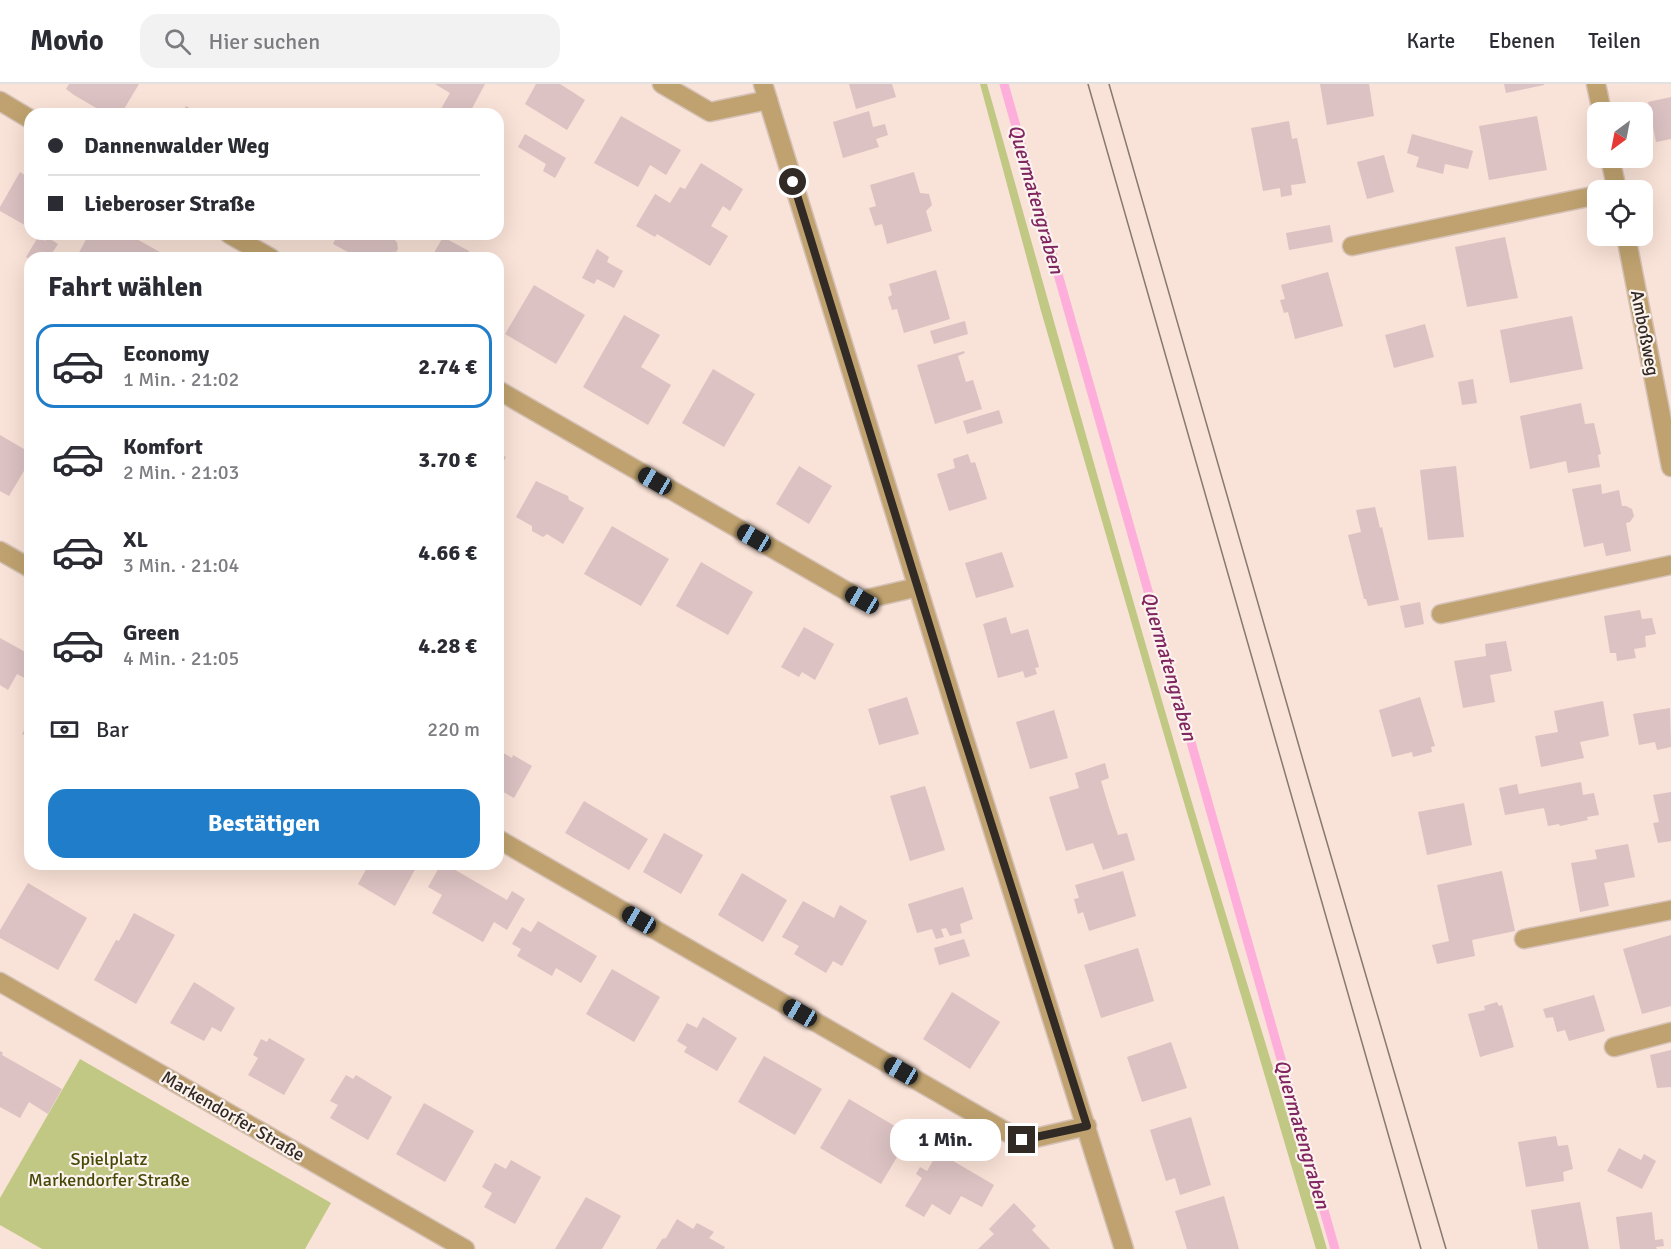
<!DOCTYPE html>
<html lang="de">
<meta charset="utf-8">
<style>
:root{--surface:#fff;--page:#f2f2f3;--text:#2b2b33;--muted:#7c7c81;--line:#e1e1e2;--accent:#207dca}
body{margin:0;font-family:Signika,sans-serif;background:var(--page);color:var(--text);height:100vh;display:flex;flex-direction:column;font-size:22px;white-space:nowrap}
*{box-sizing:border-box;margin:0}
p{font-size:20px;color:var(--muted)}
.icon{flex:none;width:33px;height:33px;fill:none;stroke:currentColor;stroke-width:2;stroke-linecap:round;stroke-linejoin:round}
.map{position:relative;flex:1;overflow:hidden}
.side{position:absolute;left:24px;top:168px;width:480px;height:618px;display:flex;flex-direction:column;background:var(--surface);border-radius:18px;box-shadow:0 6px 24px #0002}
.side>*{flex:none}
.hud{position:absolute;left:24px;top:24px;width:480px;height:132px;border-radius:18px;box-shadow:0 6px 24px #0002;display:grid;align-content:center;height:132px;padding:0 24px;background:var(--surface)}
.needle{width:39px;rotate:212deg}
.tools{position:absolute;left:1587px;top:18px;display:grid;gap:12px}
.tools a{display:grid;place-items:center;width:66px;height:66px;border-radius:12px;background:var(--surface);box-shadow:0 6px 24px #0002;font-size:30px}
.end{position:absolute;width:27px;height:27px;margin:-14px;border:8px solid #322a25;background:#fff;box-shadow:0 0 0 3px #fff}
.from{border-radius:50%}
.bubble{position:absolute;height:42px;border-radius:18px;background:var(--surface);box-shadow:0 6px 24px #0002;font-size:20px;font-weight:700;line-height:42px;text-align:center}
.car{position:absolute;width:18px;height:36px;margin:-18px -9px;border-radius:8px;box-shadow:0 0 4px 2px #0007;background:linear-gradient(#222 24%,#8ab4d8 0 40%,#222 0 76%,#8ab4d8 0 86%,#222 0)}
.hud b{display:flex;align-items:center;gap:21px;height:57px;font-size:22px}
.hud b+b{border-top:2px solid var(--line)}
.hud i{width:15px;height:15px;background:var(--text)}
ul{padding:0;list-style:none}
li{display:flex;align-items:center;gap:18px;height:84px;margin:0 12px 9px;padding:0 12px;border:3px solid transparent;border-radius:18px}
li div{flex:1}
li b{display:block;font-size:22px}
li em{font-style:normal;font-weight:700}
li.on{border-color:var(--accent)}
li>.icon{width:54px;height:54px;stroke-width:1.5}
h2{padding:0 24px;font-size:27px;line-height:72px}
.pay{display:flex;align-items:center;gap:15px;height:66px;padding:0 24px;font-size:22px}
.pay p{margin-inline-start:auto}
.cta{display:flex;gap:12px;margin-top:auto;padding:12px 24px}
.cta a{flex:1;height:69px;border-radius:18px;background:var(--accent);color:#fff;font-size:24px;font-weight:700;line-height:69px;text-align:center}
header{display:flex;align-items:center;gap:36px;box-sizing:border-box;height:84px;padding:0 30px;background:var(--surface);border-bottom:2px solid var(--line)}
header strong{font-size:28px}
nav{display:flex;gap:33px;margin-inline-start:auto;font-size:21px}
.search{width:420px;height:54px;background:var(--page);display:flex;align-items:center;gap:15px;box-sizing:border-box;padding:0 21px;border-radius:18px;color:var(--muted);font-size:22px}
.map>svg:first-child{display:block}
.green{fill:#c1c883}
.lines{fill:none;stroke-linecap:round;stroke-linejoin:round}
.stream{stroke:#feaedb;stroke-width:9}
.building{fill:#dcc2c2}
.minor-casing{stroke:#d5c1b7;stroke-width:21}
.minor{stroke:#bfa26f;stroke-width:18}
.tram{stroke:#877971;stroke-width:1.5}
.route{stroke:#322a25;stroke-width:8}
.labels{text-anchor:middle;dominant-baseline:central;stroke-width:4.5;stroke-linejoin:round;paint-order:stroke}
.street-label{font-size:18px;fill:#322a25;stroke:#fcf3ee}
.park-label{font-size:18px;fill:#454906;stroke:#fcf3ee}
.water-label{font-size:20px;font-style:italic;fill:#802660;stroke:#fcf3ee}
</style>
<header>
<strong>Movio</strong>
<div class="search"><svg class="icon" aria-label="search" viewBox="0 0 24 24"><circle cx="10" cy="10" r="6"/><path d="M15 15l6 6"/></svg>Hier suchen</div>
<nav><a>Karte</a><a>Ebenen</a><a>Teilen</a></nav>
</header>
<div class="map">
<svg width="1671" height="1165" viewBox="0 0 1671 1165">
<rect width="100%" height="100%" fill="#f9e2d7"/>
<g class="green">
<path d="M980,0H987C1059,254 1129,509 1205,762C1246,897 1288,1030 1327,1165H1316L1167,661L1041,227Z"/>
<path d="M80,975L331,1119L305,1165H42L0,1141V1114Z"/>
</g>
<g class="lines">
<path class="stream" d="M1004,0L1335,1165"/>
</g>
<g class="building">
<path d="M69,0H139L121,30H110L104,26L103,28L74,11L66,5Z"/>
<path d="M435,0H485L469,30H438L450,9Z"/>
<path d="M536,0H560L585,16L567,46L525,20Z"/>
<path d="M849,0H892L896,13L856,25Z"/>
<path d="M1320,0H1369L1374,32L1327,41Z"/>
<path d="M1504,0H1544V1L1506,9Z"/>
<path d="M1671,13V55L1656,58L1648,18Z"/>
<path d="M186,22L200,30H181Z"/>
<path d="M869,27L873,43L885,40L888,51L876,55L879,63L843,74L833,38Z"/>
<path d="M621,32L681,66L666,91L650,81L638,103L594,79Z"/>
<path d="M1537,32L1547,86L1489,96L1479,42Z"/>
<path d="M1289,37L1292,55L1297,54L1306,99L1291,101L1292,111L1281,113L1280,104L1263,107L1251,44Z"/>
<path d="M525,50L566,74L555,94L543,87L546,80L518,63Z"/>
<path d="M1412,50L1473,67L1468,85L1445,80L1443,90L1416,83L1419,73L1407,69Z"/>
<path d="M1384,71L1394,108L1367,115L1357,78Z"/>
<path d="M701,79L743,105L730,127L723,122L711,142L728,152L710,182L657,150L655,153L636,142L655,110L670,119L680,103L685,105Z"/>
<path d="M20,88L30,94V144L0,127V123Z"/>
<path d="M914,88L920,109L929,110L932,121L926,127L932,147L887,160L882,140L875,142L869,124L876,122L870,101Z"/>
<path d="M1330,141L1333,158L1289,166L1286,149Z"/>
<path d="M89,150H128L165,171L163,174H76Z"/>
<path d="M338,150H400L395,157L397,158L398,165L394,172L391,174H359L333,160Z"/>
<path d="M38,153L45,157L47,153L58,160L49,174H30V176L26,173Z"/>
<path d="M443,153L469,167L465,174H431Z"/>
<path d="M1505,153L1518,214L1467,223L1455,163Z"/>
<path d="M597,165L609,173L607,178L623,187L614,204L597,195L594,200L582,194Z"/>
<path d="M936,186L950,235L904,249L897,225L892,226L888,213L892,211L889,200Z"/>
<path d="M1328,188L1343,242L1295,255L1288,228L1284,229L1280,216L1285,215L1281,201Z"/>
<path d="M534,201L585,231L556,280L505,250Z"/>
<path d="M624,231L660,251L641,283L671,301L648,341L583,303Z"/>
<path d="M1572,232L1583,285L1510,299L1500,246Z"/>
<path d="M965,237L968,250L934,260L930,247Z"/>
<path d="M1425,240L1434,273L1394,284L1385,251Z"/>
<path d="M964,267L965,269L958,272L966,298L973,296L982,325L935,340L917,281Z"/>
<path d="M713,285L755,310L724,363L682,339Z"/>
<path d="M1473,295L1477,319L1462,321L1458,298Z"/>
<path d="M1581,319L1585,340L1594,339L1601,370L1598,371L1600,383L1568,389L1566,377L1530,385L1520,332Z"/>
<path d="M999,326L1003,339L967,350L963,337Z"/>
<path d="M0,351L24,365L27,364L30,366V377L9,412L0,407Z"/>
<path d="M498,368L506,373L498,388Z"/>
<path d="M968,370L971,379L975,378L987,415L949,427L937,390L955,384L953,375Z"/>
<path d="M799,382L832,402L809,440L776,420Z"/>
<path d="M1456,382L1464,453L1428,456L1420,386Z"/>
<path d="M536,397L568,412L569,416L584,424L563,460L547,450L543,453L532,447V442L516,433Z"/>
<path d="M1601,400L1602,410L1619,406L1622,422H1626L1632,425L1634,432L1630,438L1626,439L1631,467L1606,472L1603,459L1584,463L1572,405Z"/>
<path d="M1375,423L1380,444L1382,443L1399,516L1368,522L1366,515H1364L1348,451L1361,448L1356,426Z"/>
<path d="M612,442L669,475L641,522L584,490Z"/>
<path d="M1002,468L1014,503L976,514L965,479Z"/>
<path d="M701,478L753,508L728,551L676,522Z"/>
<path d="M1420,518L1424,540L1405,544L1400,522Z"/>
<path d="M1640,526L1642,535L1652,534L1656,550L1645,552L1646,563L1634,565L1636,574L1617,577L1616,569H1610L1604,532Z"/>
<path d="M1006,533L1011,550L1028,545L1039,583L1035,584L1037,590L1025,594L1023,587L998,594L983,540Z"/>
<path d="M804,543L834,560L815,596L802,588L799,593L781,583Z"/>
<path d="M0,554L29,570L30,568V597L17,590L8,606L0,601Z"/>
<path d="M1506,557L1512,587L1490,591L1495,618L1463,624L1454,577L1486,572L1485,560Z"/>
<path d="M907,613L919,650L879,661L868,625Z"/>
<path d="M1420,613L1435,662L1431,663L1432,668L1413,673L1412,668L1392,673L1379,626Z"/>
<path d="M1603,617L1609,652L1580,658L1584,674L1541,683L1535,652L1558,648L1554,627Z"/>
<path d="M1670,624L1671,663L1657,666L1655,658L1639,661L1633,630Z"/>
<path d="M1054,626L1068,674L1030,685L1016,638Z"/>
<path d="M30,635V654L22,650Z"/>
<path d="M498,666L512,674L513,671L532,682L514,714L498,705Z"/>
<path d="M1105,679L1109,694L1101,697L1109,724L1118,751L1127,749L1135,776L1103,786L1093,759L1066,767L1049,713L1079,704L1075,689Z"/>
<path d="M1581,698L1583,711L1594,709L1599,731L1587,733L1588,736L1560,742L1559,740L1548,742L1544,724L1505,731L1499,704L1517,700L1519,710Z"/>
<path d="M925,702L945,766L910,777L890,712Z"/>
<path d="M1671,708V757L1658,759L1653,739L1659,738L1653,711Z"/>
<path d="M584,717L648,755L629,786L565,749Z"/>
<path d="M1464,719L1472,761L1427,771L1418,728Z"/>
<path d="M664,749L703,771L681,810L643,788Z"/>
<path d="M1628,760L1635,793L1604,799L1609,822L1580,828L1571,779L1597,775L1595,766Z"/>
<path d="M369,780H418L395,822L358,800Z"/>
<path d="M441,780H445L507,816L512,807L525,815L507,846L494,838L483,858L432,829L442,811L428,803Z"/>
<path d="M1123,787L1136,832L1089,847L1083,828L1078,830L1074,815L1079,814L1075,801Z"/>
<path d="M1502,787L1515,847L1472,856L1475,872L1437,880L1432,861L1449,857L1437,801Z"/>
<path d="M742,789L787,816L763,858L718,831Z"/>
<path d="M28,799L87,834L58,886L0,854V846Z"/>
<path d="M963,803L973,835L960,840L962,849L950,852L946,844L941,845L944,853L936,855L932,845L917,849L908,820Z"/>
<path d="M803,817L834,834L840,821L867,837L842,882L833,877L826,889L794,870L799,862L782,853Z"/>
<path d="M134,829L175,851L136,920L94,896L116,856L119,857Z"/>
<path d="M538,837L597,872L581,899L556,884L552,892L517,872L521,865L512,860L522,843L531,848Z"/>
<path d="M1671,851V922L1642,930L1623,865Z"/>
<path d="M964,855L970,872L939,881L934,864Z"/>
<path d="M1138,864L1154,917L1101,934L1084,881Z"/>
<path d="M612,885L660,913L634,958L586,930Z"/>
<path d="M194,898L235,924L221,948L212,943L204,957L170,939Z"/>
<path d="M952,908L1000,938L970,985L923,955Z"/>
<path d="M1594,911L1605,947L1569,957L1565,946L1557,948L1553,933L1546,934L1543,925Z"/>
<path d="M1497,918L1499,922L1502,921L1514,963L1480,973L1468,930L1485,926L1484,922Z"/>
<path d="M703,933L737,954L717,987L684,968L687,963L677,957L687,939L697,944Z"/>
<path d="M269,954L305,975L284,1011L248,991L258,974L253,971L261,955L267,958Z"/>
<path d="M1171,958L1187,1004L1142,1018L1127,973Z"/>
<path d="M1671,966V1003L1657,1004L1650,971Z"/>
<path d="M0,967L3,969L2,971L62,1005L48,1030L29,1018L20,1034L0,1023Z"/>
<path d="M764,972L822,1005L795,1051L738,1018Z"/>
<path d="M346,991L353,995L356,991L392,1013L368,1056L330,1034L338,1021L330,1017Z"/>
<path d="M849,1015L910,1051L881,1100L820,1064Z"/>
<path d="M424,1019L474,1047L445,1098L396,1070Z"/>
<path d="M1191,1033L1211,1101L1180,1111L1175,1094L1166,1097L1150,1046Z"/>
<path d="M1556,1052L1558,1062L1568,1061L1573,1085L1563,1088L1564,1097L1526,1103L1518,1058Z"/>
<path d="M1619,1064L1641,1076L1644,1070L1656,1077L1642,1105L1607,1087Z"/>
<path d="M938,1068L994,1101L982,1123L961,1112L950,1131L932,1120L924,1133L905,1122L922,1094L916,1090L920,1083L927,1087Z"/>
<path d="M511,1076L541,1093L515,1140L484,1123L492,1109L482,1103L495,1079L506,1085Z"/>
<path d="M1224,1112L1239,1165H1187L1175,1127Z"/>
<path d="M586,1113L621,1132L602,1165H555Z"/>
<path d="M1580,1118L1589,1165H1538L1531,1126Z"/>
<path d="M1014,1119L1036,1142L1032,1146L1050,1165H978L994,1150L989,1145Z"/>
<path d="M1652,1128L1655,1156L1663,1155L1664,1162L1656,1163L1657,1165H1620L1616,1133Z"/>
<path d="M677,1135L693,1145L697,1139L714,1148L709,1154L725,1163L724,1165H656L662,1155L666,1154Z"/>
</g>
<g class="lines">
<defs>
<g id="minor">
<path d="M662,0L710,28L768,16"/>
<path d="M763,0L961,644L1124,1165"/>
<path d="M1596,0L1602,28"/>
<path d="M0,17L30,35"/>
<path d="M1610,74L1617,106"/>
<path d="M229,150L271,174"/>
<path d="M1626,152L1671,383"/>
<path d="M1352,162L1598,111"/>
<path d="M498,306L862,516L918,503"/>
<path d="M0,467L30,484"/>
<path d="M1441,530L1671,481"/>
<path d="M498,755L1022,1057L1087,1042"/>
<path d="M1524,855L1671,826"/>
<path d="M0,898L465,1165"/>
<path d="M1614,963L1671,948"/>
</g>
</defs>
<use href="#minor" class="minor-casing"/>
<use href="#minor" class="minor"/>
<g class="tram">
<path d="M1088,0L1421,1165"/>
<path d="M1109,0L1309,697L1446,1165"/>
</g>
</g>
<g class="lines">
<path class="route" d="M793,98L961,644L1087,1042L1022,1056"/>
</g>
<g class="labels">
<g class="street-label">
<text transform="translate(1645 249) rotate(79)">Amboßweg</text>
<text transform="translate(233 1032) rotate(30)">Markendorfer Straße</text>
</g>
<g class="park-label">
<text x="109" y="1075">Spielplatz<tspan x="109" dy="21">Markendorfer Straße</tspan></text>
</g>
<g class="water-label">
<text transform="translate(1036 115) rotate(74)">Quermatengraben</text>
<text transform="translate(1169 582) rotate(74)">Quermatengraben</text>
<text transform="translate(1302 1050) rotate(74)">Quermatengraben</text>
</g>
</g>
</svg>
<div class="tools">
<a><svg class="needle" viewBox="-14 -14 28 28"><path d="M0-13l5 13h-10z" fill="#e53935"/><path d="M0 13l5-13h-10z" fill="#7c7c81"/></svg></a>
<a><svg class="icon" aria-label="locate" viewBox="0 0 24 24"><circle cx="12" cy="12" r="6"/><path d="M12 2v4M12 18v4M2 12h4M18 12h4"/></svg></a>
</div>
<i class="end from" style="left:793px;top:98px"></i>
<i class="end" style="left:1022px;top:1056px"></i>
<div class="bubble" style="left:890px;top:1035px;width:111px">1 Min.</div>
<i class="car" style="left:655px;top:397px;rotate:300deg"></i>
<i class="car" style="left:754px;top:454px;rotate:300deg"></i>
<i class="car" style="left:862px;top:516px;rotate:300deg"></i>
<i class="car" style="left:639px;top:836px;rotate:300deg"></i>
<i class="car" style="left:800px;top:929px;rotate:300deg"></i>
<i class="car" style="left:901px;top:987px;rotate:300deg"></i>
<div class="hud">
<b><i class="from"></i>Dannenwalder Weg</b>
<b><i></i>Lieberoser Straße</b>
</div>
<section class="side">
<h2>Fahrt wählen</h2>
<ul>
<li class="on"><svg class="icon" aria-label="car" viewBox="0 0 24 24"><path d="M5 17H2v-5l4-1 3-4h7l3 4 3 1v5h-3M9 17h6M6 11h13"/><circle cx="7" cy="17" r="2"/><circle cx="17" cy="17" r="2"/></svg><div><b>Economy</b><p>1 Min. · 21:02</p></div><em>2.74 €</em></li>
<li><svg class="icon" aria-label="car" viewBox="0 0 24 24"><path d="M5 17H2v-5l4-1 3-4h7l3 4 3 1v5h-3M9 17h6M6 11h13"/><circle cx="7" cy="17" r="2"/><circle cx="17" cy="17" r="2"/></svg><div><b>Komfort</b><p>2 Min. · 21:03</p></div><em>3.70 €</em></li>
<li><svg class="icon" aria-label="car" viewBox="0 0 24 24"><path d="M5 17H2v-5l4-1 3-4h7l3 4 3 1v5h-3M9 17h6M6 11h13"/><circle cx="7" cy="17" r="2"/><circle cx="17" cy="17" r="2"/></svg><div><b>XL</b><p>3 Min. · 21:04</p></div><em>4.66 €</em></li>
<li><svg class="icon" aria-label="car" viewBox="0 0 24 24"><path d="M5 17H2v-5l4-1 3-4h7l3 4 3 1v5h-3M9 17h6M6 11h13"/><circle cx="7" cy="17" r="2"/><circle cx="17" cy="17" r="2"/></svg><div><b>Green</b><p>4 Min. · 21:05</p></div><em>4.28 €</em></li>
</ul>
<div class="pay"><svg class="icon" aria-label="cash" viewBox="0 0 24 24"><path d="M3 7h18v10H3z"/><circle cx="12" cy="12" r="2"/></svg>Bar<p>220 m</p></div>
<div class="cta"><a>Bestätigen</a></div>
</section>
</div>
